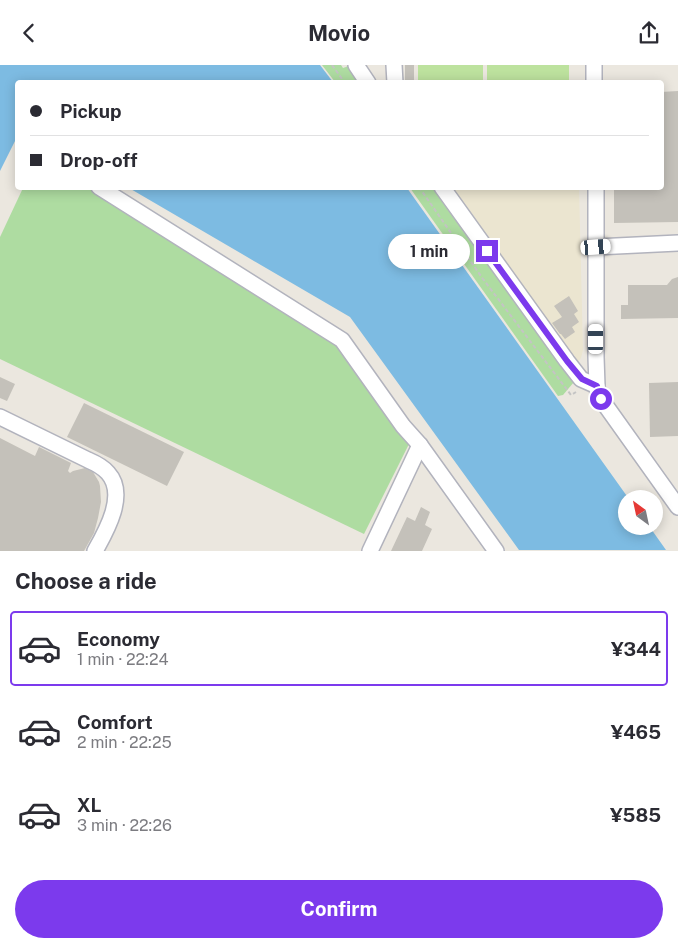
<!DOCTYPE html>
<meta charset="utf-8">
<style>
:root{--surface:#fff;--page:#f7f7f7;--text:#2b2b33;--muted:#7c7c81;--line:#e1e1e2;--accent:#7c3aed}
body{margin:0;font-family:"Public Sans",sans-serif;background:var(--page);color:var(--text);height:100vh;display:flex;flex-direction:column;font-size:19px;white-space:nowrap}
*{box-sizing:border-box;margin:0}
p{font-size:16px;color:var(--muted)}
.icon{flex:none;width:28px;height:28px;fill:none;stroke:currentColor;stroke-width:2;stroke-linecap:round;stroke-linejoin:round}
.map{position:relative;height:486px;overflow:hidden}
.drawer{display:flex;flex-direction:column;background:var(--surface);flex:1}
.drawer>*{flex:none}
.top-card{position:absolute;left:15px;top:15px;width:649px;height:110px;border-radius:5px;box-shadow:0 2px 12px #0003;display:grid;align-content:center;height:110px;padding:0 15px;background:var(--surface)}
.needle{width:32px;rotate:327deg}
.tools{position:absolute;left:618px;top:425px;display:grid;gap:10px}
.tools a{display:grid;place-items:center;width:45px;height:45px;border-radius:50%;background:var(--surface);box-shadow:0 2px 12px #0003;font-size:25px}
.end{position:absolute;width:22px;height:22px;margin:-11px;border:6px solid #7c3aed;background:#fff;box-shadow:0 0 0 2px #fff}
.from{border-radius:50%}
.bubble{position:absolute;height:35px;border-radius:18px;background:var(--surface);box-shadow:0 2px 12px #0003;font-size:16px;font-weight:700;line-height:35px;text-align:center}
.car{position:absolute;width:15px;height:30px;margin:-15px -8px;border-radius:6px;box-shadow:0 0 4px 1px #0007;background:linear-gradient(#fff 24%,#345 0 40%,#fff 0 76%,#345 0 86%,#fff 0)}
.top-card b{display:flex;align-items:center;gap:18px;height:48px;font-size:19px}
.top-card b+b{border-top:1px solid var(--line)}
.top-card i{width:12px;height:12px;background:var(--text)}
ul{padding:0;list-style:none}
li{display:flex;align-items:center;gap:15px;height:75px;margin:0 10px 8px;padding:0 5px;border:2px solid transparent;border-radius:5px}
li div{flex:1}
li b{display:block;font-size:19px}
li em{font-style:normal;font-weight:700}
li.active{border-color:var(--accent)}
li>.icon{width:45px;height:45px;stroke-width:1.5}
h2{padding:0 15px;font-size:22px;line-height:60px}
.action{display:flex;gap:10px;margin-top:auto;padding:10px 15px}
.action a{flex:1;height:58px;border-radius:30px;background:var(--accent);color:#fff;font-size:20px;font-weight:700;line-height:58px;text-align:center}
header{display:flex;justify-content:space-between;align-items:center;height:65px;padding:0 15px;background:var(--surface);font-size:22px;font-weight:700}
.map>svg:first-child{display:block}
.education{fill:#ebe5d0}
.green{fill:#aedca1}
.pitch{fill:#bde29e}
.water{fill:#7dbbe2}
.building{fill:#c4c1ba}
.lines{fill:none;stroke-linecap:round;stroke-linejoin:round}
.minor-casing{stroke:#b2b3bd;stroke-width:18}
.path{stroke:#c4c4c4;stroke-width:2;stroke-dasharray:4 2.5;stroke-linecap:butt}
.minor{stroke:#fff;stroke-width:15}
.route{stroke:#7c3aed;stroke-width:6}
</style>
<header><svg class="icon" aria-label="back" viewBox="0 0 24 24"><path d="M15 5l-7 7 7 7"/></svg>Movio<svg class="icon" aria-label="share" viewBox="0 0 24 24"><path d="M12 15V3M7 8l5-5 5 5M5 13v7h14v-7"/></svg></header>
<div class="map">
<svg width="678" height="486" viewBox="0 0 678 486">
<rect width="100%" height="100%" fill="#ebe7df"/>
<path class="education" d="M451,123H579L583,285L581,293L578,297L572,294Z"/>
<g class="green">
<path d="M322,0H341L343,3L346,2L349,0L356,14L362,15L364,17H335Z"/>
<path d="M23,123H91L337,279L409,379L364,469L0,294V172Z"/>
<path d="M410,123H434L574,317L563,330L558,331Z"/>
</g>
<g class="pitch">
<rect x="418" y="0" width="65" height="17"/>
<rect x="487" y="0" width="82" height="17"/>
</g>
<g class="water">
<path d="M0,0H320L333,17L18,18L17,72L0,106Z"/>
<path d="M129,123H407L629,434H626V461H649L666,485H519L350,252Z"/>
</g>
<g class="building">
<rect x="405" y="0" width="9" height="18"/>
<path d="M678,26V157L614,158V122H661V27Z"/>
<path d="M678,212V253L621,254V240H628V220H667L672,214Z"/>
<path d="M569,231L578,246L574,249L579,257L572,262L575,267L565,274L561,269H560L552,258L562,252L554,241Z"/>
<path d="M0,312L15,319L7,336L0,333Z"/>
<path d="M678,317V371L650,372L649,318Z"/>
<path d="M84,338L184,387L167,421L67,372Z"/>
<path d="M0,373L35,391L39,382L71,398L68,406L70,408L73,406L85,403L93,407L99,417L100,421L101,437L98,453L94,468L84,486H0Z"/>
<path d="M421,442L430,447L425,460L432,464L422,486H391L407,452L415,456Z"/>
</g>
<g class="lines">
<defs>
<g id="minor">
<path d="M356,0L368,18"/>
<path d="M394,0L395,18"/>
<path d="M594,0V18"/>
<path d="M99,122L342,275L403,361L420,380L496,486"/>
<path d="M442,122L567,296L581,314L597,321"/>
<path d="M596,122V292L597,321L598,328L601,334L678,442"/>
<path d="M596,182L678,178"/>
<path d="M0,352L88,395C95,398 103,402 108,408C127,429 107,465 95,486"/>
<path d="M370,486L420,380"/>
</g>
</defs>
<use href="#minor" class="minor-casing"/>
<g class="path">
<path d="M332,0L345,18"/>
<path d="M419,122L483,214L571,330L576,327"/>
</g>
<use href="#minor" class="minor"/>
</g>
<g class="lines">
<path class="route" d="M487,186L567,296L582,314L597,321L598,328L601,334"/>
</g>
</svg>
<div class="tools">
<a><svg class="needle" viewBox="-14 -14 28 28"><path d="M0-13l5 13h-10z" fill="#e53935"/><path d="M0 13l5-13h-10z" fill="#7c7c81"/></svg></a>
</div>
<i class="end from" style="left:601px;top:334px"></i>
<i class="end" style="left:487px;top:186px"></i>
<div class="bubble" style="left:388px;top:169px;width:82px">1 min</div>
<i class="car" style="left:596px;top:182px;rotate:86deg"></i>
<i class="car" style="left:596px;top:274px;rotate:0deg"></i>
<div class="top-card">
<b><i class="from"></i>Pickup</b>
<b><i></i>Drop-off</b>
</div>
</div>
<section class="drawer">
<h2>Choose a ride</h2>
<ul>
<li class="active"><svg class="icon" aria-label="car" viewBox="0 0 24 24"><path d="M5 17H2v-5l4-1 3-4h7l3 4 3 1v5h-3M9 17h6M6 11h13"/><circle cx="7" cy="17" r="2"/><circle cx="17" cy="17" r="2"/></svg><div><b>Economy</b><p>1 min · 22:24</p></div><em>¥344</em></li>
<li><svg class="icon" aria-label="car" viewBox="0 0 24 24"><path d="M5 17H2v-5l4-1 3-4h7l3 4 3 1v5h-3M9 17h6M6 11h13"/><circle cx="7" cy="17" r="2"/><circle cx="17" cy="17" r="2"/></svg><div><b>Comfort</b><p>2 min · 22:25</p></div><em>¥465</em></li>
<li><svg class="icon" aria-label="car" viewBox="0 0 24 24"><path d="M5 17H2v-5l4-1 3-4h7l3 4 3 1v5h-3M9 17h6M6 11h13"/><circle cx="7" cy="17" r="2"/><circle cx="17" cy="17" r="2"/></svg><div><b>XL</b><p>3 min · 22:26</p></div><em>¥585</em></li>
</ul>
<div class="action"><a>Confirm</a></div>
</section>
